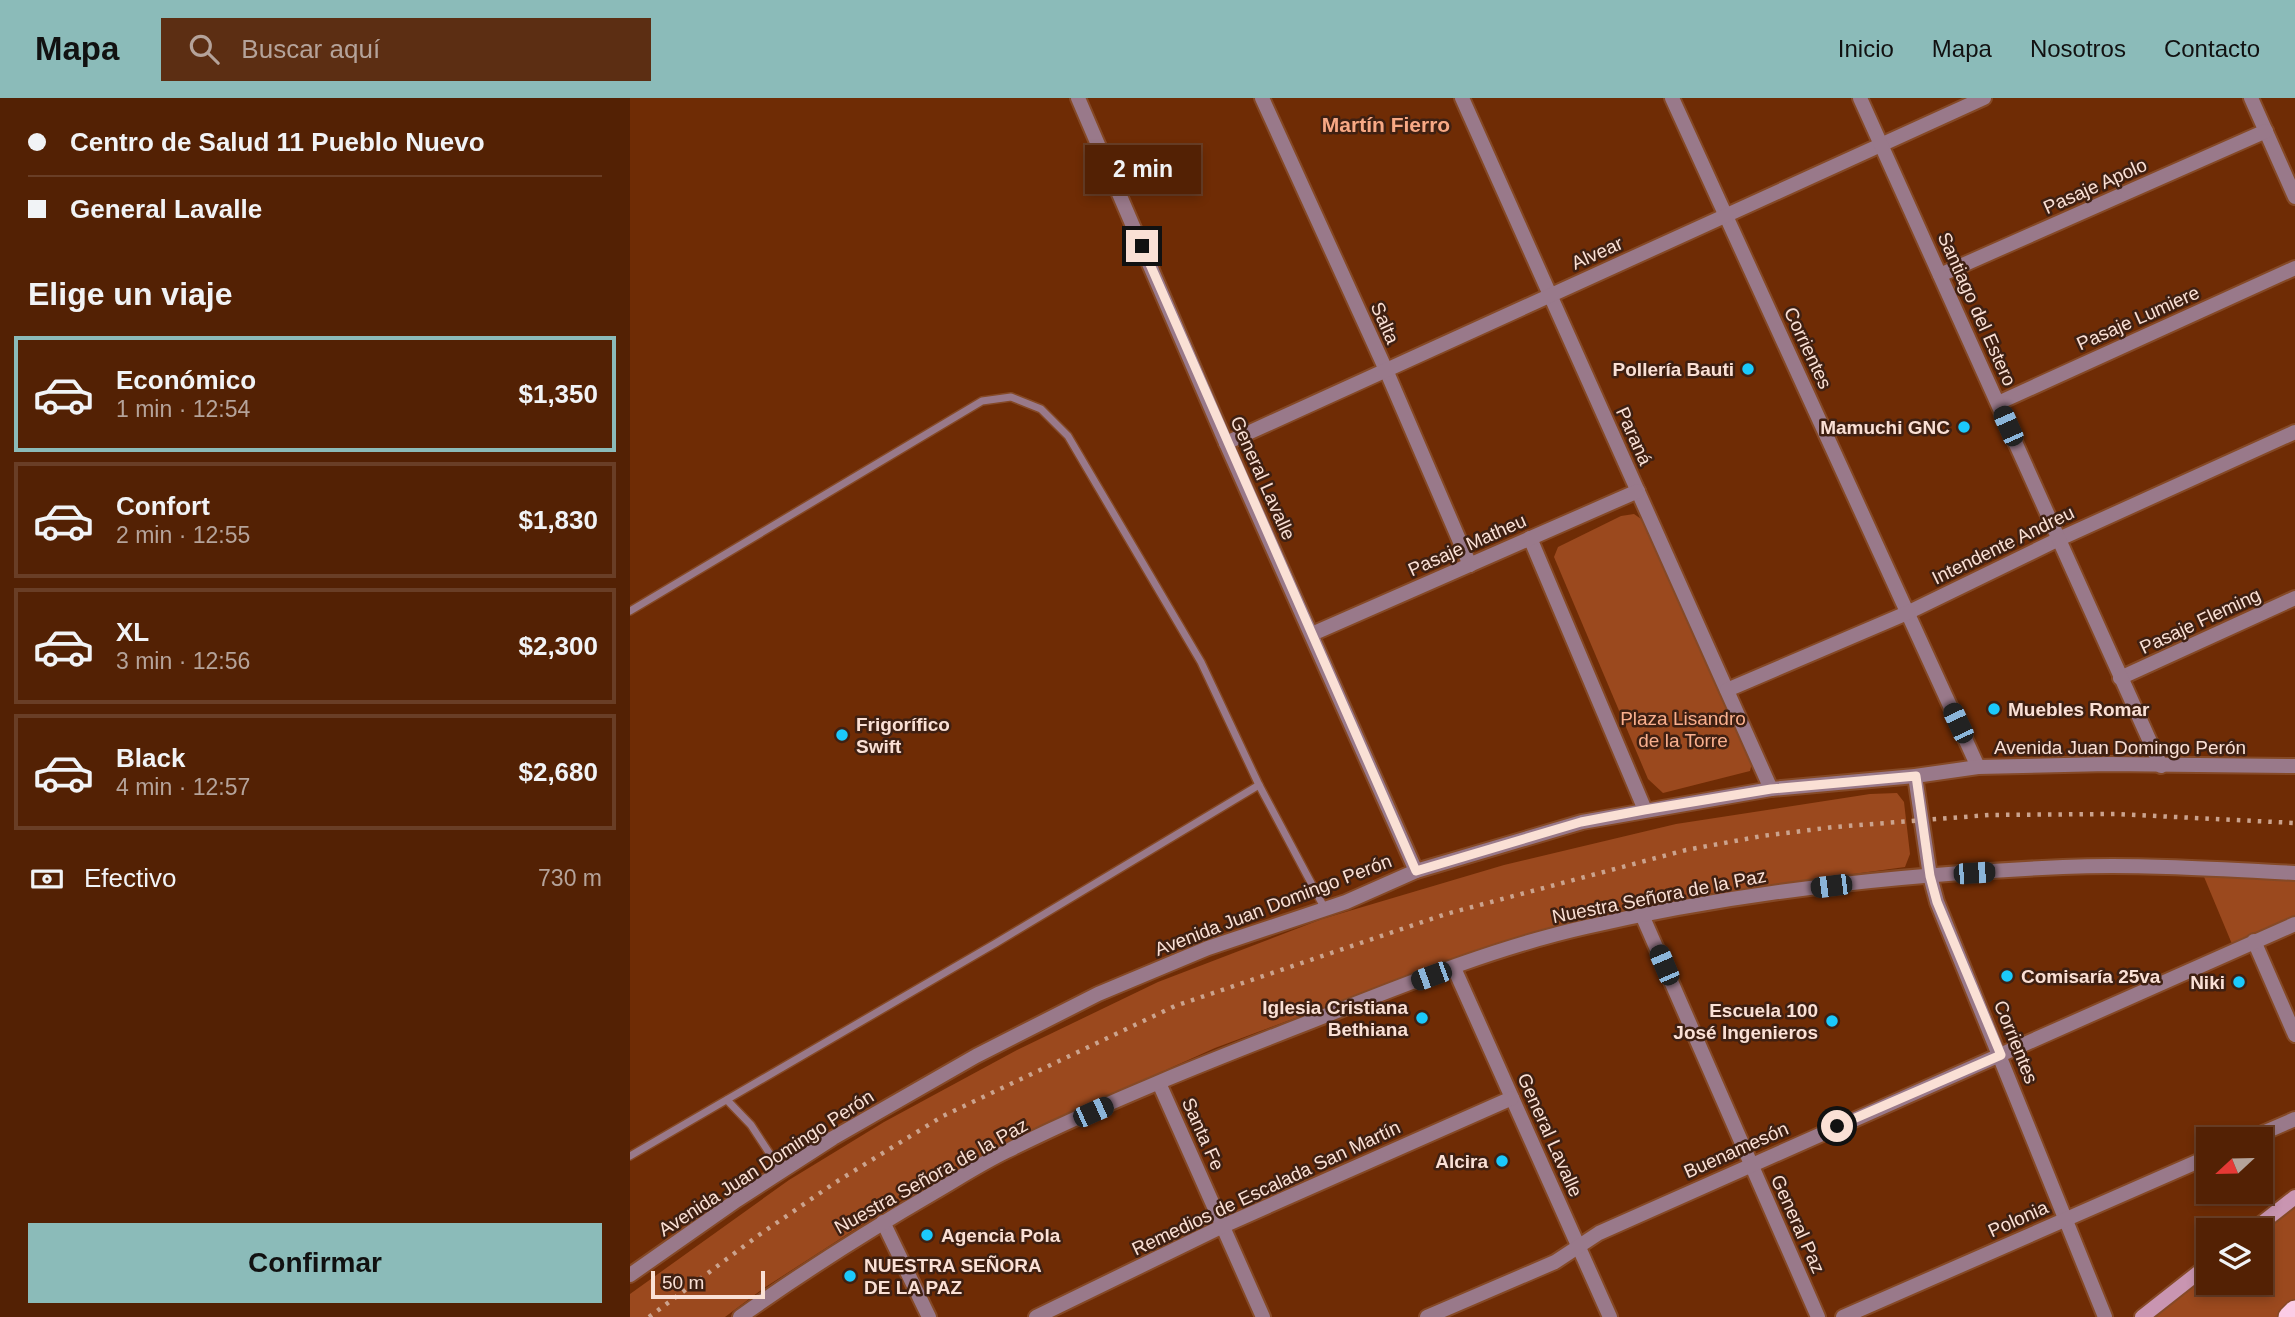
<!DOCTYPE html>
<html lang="es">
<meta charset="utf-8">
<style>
:root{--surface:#532104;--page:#5c2e13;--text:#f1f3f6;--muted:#b5a39a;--line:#693e26;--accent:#8bbbb9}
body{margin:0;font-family:Arial,sans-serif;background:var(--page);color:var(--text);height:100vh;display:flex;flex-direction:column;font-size:26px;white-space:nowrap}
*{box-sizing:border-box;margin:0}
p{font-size:23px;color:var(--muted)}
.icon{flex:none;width:38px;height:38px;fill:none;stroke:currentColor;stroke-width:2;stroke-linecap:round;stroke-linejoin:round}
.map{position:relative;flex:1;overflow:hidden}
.panel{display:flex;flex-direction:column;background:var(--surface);width:630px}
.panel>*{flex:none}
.guide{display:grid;align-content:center;height:154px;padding:0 28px;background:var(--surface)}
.needle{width:46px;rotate:248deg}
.buttons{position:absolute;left:1566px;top:1029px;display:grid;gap:14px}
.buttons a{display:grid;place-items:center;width:77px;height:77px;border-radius:0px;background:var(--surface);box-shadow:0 4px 10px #0003,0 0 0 2px var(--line);font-size:35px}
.scale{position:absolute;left:21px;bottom:18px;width:114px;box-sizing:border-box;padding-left:7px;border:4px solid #fae0d5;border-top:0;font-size:19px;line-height:24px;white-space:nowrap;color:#fae0d5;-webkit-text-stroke:5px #3f2012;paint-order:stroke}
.end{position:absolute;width:32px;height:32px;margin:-16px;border:9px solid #fae0d5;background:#111;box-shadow:0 0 0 4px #111}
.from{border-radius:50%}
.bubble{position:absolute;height:49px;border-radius:0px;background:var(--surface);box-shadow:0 4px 10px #0003,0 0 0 2px var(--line);font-size:23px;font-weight:700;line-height:49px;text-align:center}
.car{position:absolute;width:21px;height:42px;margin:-21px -10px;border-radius:9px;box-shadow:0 0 5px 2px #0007;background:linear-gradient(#222 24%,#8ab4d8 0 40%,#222 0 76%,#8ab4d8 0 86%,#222 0)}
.guide b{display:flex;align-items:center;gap:24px;height:66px;font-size:26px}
.guide b+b{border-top:2px solid var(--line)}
.guide i{width:18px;height:18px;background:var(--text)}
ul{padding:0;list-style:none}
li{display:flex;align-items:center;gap:21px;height:116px;margin:0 14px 10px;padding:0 14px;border:4px solid var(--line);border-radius:0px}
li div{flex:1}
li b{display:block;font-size:26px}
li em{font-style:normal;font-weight:700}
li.on{border-color:var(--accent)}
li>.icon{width:63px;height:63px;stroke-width:1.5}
h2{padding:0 28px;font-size:32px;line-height:84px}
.pay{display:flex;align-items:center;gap:18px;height:77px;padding:0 28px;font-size:26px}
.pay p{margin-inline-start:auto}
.cta{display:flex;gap:14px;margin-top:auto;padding:14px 28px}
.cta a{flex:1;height:80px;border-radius:0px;background:var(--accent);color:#111;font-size:28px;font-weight:700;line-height:80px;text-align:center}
header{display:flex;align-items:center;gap:42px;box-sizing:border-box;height:98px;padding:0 35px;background:var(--accent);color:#111}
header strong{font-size:33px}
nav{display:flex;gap:38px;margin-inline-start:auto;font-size:24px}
.search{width:490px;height:63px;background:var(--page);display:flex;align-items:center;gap:18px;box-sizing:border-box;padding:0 24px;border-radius:0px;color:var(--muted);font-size:26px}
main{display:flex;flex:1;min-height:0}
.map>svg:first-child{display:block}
.green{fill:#9b491e}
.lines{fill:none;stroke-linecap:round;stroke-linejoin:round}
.service-casing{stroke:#854926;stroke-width:10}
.minor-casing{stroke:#854926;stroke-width:18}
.tertiary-casing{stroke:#854926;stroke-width:18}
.secondary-casing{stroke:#854926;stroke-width:18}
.motorway-casing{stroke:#854926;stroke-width:24}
.service{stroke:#99798a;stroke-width:7}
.minor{stroke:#99798a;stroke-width:14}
.tertiary{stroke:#99798a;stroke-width:14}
.secondary{stroke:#c995b1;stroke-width:14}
.motorway{stroke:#fbcbe4;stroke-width:21}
.rail{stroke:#cba38e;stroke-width:4.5;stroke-dasharray:3.5 7;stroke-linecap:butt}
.route{stroke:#fae0d5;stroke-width:9}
.poi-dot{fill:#1bc9fc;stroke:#3f2012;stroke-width:2.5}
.labels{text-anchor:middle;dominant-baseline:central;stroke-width:5;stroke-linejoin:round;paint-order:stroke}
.street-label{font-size:19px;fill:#fae0d5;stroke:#3f2012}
.poi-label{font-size:19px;font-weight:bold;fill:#fae0d5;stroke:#3f2012;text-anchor:end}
.park-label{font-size:19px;fill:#fab08e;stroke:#3f2012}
.neighbourhood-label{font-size:21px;font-weight:bold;fill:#f8a985;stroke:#3f2012}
</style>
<header>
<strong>Mapa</strong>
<div class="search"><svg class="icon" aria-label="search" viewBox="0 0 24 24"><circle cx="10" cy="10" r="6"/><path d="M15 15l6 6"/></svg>Buscar aquí</div>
<nav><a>Inicio</a><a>Mapa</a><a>Nosotros</a><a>Contacto</a></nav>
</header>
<main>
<section class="panel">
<div class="guide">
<b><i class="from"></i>Centro de Salud 11 Pueblo Nuevo</b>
<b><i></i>General Lavalle</b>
</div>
<h2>Elige un viaje</h2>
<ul>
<li class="on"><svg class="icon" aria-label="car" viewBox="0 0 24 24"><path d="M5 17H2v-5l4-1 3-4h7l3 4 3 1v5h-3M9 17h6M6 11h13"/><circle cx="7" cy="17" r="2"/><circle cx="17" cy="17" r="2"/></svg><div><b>Económico</b><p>1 min · 12:54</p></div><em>$1,350</em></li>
<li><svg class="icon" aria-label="car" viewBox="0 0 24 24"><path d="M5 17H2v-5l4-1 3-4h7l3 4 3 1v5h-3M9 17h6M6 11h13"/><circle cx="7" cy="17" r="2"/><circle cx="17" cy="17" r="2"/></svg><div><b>Confort</b><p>2 min · 12:55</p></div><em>$1,830</em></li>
<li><svg class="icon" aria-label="car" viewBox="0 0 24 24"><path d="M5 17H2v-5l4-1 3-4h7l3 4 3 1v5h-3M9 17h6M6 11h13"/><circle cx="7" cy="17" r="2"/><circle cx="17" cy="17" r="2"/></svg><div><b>XL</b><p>3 min · 12:56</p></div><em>$2,300</em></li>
<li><svg class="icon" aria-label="car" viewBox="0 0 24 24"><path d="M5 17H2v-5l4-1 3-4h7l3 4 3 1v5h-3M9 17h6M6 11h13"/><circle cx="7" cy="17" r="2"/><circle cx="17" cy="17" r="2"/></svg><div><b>Black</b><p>4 min · 12:57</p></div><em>$2,680</em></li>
</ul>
<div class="pay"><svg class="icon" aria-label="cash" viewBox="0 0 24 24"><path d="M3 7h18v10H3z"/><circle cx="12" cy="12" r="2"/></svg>Efectivo<p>730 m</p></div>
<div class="cta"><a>Confirmar</a></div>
</section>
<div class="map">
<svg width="1665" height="1219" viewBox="0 0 1665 1219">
<rect width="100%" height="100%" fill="#6f2c05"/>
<g class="green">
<path d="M1004,416L1014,423L1123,661L1120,673L1033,695L1018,681L924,459L928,449L991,418Z"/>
<path d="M1267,695L1274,704L1280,756L1275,769L1075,796L942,824L778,878L585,950L431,1019L269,1103L134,1190L95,1219H0V1196L159,1082L254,1024L387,952L528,884L692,821L874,767L1046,726L1240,696Z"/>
<path d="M1572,774L1665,781V818L1602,846Z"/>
<path d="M1665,1099V1219H1512L1578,1167V1185H1631V1132Z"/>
</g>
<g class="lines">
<defs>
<g id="service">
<path d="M0,513L352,303L381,299L411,311L438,338L571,564L629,687L695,811"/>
<path d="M97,1002L121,1027L151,1073"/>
<path d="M0,1058L366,845L629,687"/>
</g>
<g id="minor">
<path d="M448,0L596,345L786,773"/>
<path d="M632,0L756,272L840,467"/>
<path d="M832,0L1141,691"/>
<path d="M1042,0L1348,669"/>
<path d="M1621,0L1665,99"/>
<path d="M1310,177L1636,33"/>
<path d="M1368,305L1665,170"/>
<path d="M596,345L1354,0"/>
<path d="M900,440L1015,712"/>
<path d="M682,536L1008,393"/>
<path d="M1490,580L1665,500"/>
<path d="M1097,592L1277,515L1429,441L1665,334"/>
<path d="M1285,678L1300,778L1307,804L1475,1219"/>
<path d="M1012,817L1188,1219"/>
<path d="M1624,843L1665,937"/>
<path d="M824,870L980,1219"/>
<path d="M529,985L633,1219"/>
<path d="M1619,1041L1665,1021"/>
<path d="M253,1124L299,1219"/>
<path d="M110,1219C173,1174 238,1133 305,1094C329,1080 352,1065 377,1053C476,1004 579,963 682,923C771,888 863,850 956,829C1112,793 1273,776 1433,769C1510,766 1588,771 1665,775"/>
<path d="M406,1219L593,1128L882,1000"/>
<path d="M797,1219L925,1164L969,1135L1665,826"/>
<path d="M1213,1219L1578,1059"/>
</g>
<g id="tertiary">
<path d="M1230,0L1531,668"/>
<path d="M0,1177L107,1102L203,1040L346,958L468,896L578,850L716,804L786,773L952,724L1141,691L1285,678L1348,669L1478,666L1665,668"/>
</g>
<g id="secondary">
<path d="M1623,1132L1665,1099"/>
<path d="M1512,1219L1578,1167"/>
</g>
<path id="motorway" d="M1659,1219L1665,1213"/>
</defs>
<use href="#service" class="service-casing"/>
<use href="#minor" class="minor-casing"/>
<use href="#tertiary" class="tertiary-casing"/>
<use href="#secondary" class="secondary-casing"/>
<use href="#motorway" class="motorway-casing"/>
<use href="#service" class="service"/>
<use href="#minor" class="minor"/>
<use href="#tertiary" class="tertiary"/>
<use href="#secondary" class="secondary"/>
<use href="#motorway" class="motorway"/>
<path class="rail" d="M19,1219L129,1137L206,1084L313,1018L545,908L816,816L1056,752L1132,738L1204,729L1359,717L1486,716L1665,725"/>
</g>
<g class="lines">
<path class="route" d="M512,148L786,773L951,724L1014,712L1141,691L1286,678L1300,778L1307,804L1371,957L1207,1028"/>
</g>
<g class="poi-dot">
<circle cx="1118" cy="271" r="7"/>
<circle cx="1334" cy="329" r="7"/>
<circle cx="1364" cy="611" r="7"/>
<circle cx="212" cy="637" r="7"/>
<circle cx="1377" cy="878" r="7"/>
<circle cx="1609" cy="884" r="7"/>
<circle cx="792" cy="920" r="7"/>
<circle cx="1202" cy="923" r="7"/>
<circle cx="872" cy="1063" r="7"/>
<circle cx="297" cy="1137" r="7"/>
<circle cx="220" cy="1178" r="7"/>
</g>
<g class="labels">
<g class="street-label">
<text transform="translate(1465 88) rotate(-24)">Pasaje Apolo</text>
<text transform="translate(967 155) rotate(-24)">Alvear</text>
<text transform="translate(1347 211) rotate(66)">Santiago del Estero</text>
<text transform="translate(1508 220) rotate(-24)">Pasaje Lumiere</text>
<text transform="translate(755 225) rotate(66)">Salta</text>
<text transform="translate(1178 250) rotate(65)">Corrientes</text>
<text transform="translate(1004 338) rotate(66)">Paraná</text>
<text transform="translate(633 380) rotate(66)">General Lavalle</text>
<text transform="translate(837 447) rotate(-24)">Pasaje Matheu</text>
<text transform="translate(1373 447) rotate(-26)">Intendente Andreu</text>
<text transform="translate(1570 523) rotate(-25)">Pasaje Fleming</text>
<text x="1490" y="649">Avenida Juan Domingo Perón</text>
<text transform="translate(1029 798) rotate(-11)">Nuestra Señora de la Paz</text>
<text transform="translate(643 807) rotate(-21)">Avenida Juan Domingo Perón</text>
<text transform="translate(1386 944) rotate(68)">Corrientes</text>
<text transform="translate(573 1036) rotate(66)">Santa Fe</text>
<text transform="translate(920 1037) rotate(66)">General Lavalle</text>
<text transform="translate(1106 1052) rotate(-24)">Buenamesón</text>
<text transform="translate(136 1065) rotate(-33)">Avenida Juan Domingo Perón</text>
<text transform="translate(301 1078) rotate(-29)">Nuestra Señora de la Paz</text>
<text transform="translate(636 1090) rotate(-25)">Remedios de Escalada San Martín</text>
<text transform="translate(1388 1121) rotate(-24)">Polonia</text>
<text transform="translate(1168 1126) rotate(66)">General Paz</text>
</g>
<g class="poi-label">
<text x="1104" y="271">Pollería Bauti</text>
<text x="1320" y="329">Mamuchi GNC</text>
<text x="1378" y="611" text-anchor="start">Muebles Romar</text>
<text x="226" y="626" text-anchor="start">Frigorífico<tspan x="226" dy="22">Swift</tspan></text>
<text x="1391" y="878" text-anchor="start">Comisaría 25va</text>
<text x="1595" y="884">Niki</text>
<text x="778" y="909">Iglesia Cristiana<tspan x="778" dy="22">Bethiana</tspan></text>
<text x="1188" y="912">Escuela 100<tspan x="1188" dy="22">José Ingenieros</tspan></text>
<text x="858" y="1063">Alcira</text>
<text x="311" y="1137" text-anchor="start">Agencia Pola</text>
<text x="234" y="1167" text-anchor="start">NUESTRA SEÑORA<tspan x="234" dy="22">DE LA PAZ</tspan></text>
</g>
<g class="park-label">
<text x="1053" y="620">Plaza Lisandro<tspan x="1053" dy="22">de la Torre</tspan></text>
</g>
<g class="neighbourhood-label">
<text x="756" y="26">Martín Fierro</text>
</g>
</g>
</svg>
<div class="buttons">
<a><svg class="needle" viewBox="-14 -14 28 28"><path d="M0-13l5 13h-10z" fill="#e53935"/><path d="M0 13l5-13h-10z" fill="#b5a39a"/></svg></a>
<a><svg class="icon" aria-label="layers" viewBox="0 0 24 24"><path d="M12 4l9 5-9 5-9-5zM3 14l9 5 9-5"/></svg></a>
</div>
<div class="scale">50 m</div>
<i class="end from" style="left:1207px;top:1028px"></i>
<i class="end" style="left:512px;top:148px"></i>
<div class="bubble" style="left:455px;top:47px;width:116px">2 min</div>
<i class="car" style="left:1378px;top:328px;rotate:336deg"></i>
<i class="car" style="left:1328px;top:625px;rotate:335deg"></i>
<i class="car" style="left:1344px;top:775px;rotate:86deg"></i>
<i class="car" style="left:1201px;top:788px;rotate:263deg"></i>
<i class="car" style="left:1034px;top:867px;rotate:337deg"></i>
<i class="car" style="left:801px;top:878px;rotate:250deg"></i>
<i class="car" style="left:463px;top:1014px;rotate:66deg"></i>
</div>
</main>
